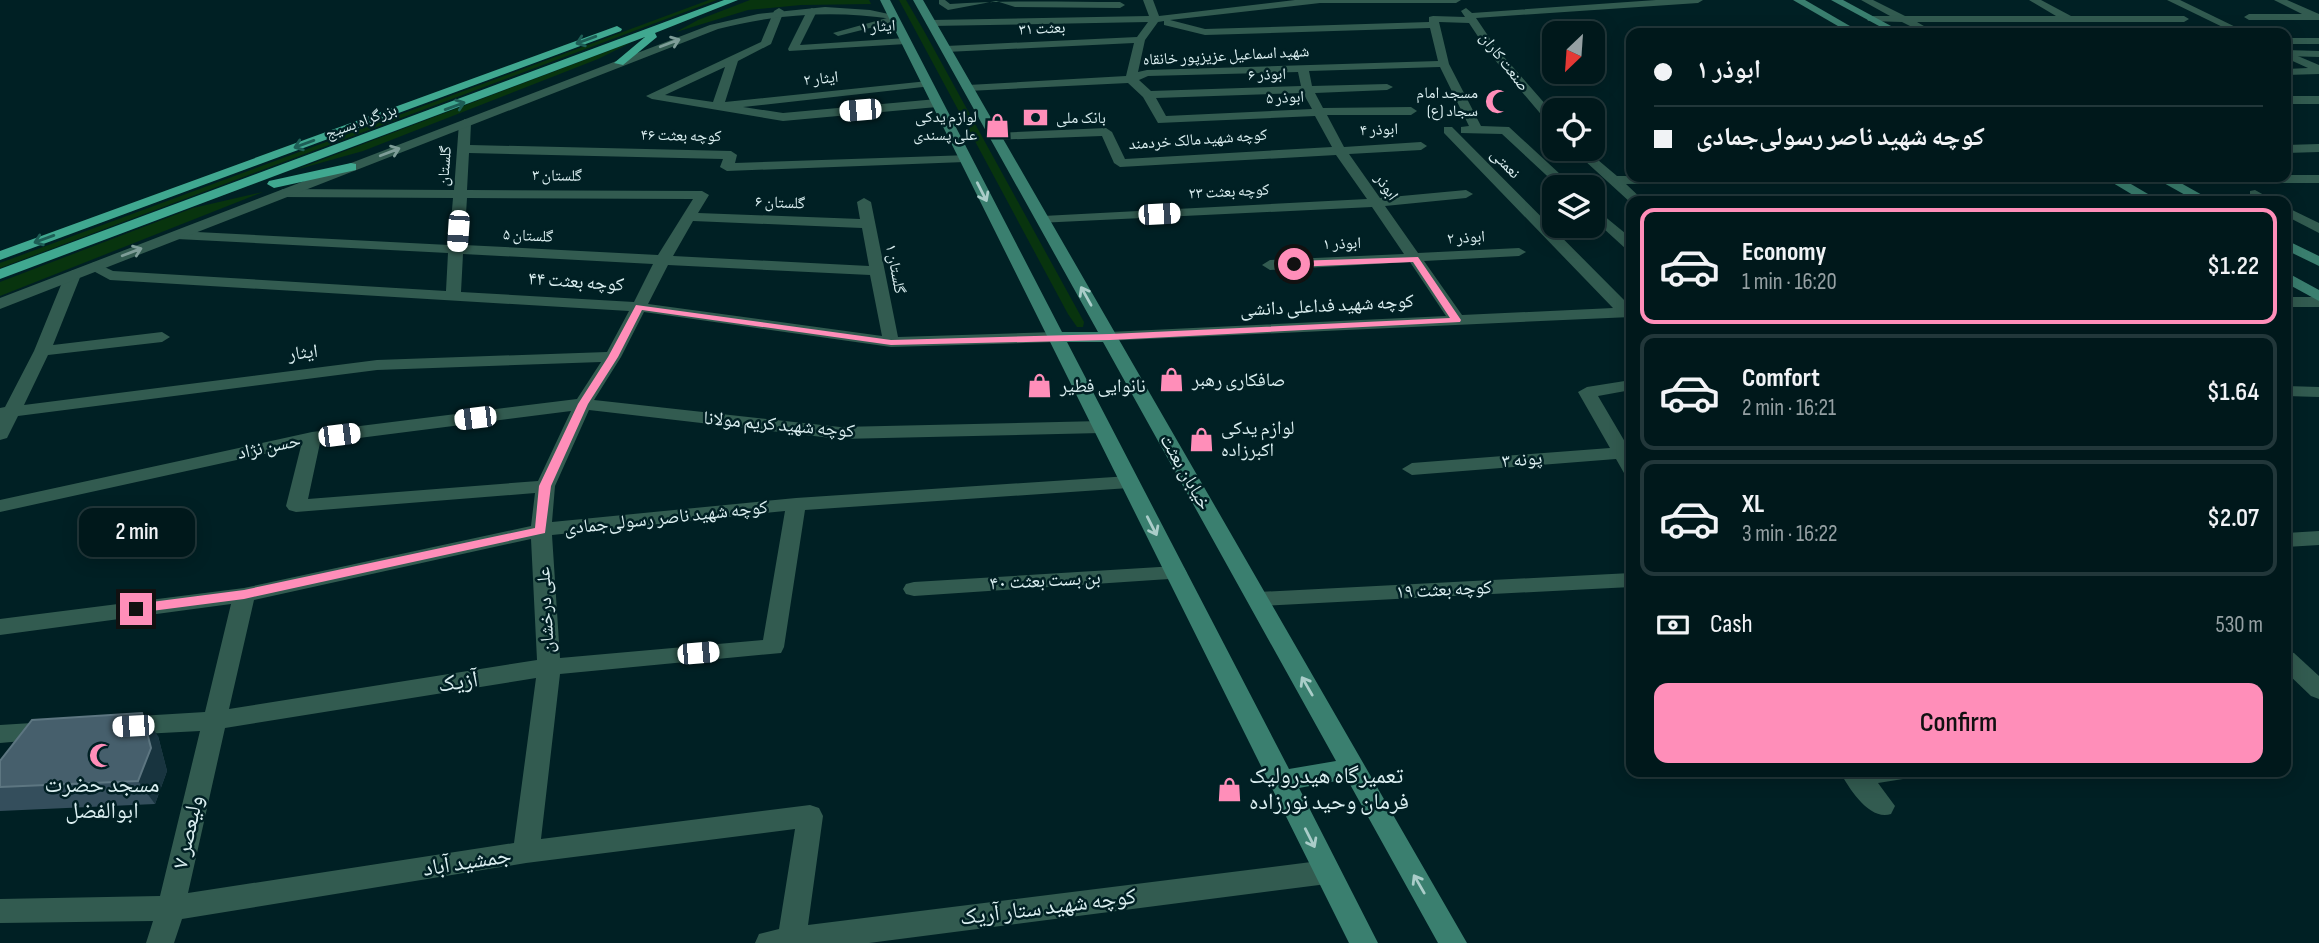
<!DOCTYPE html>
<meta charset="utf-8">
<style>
:root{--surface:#00181b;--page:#0a2124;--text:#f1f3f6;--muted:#95a0a3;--line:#22373a;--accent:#ff8eb9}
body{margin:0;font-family:"Sofia Sans Condensed","Noto Naskh Arabic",sans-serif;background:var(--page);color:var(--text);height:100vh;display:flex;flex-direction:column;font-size:26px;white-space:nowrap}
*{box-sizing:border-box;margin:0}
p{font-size:23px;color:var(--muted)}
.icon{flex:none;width:38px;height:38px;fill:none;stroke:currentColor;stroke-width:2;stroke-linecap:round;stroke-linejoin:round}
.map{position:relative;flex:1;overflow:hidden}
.drawer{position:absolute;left:1626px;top:196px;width:665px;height:581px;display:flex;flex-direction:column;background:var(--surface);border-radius:14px;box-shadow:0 4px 18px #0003,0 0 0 2px var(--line)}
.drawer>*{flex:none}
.top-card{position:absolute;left:1626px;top:28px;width:665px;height:154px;border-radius:14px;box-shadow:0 4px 18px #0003,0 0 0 2px var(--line);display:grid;align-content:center;height:154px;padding:0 28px;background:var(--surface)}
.needle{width:46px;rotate:205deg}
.tools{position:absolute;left:1542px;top:21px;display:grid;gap:14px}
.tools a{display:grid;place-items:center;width:63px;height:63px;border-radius:14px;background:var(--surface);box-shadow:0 4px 18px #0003,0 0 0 2px var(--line);font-size:35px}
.end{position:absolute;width:32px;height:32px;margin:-16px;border:9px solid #ff8eb9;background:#111;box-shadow:0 0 0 4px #111}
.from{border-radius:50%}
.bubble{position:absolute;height:49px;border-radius:14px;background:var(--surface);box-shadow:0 4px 18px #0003,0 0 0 2px var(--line);font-size:23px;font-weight:600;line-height:49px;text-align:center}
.car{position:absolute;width:21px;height:42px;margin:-21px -10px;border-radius:9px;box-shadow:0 0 5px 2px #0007;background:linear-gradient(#fff 24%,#345 0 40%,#fff 0 76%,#345 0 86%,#fff 0)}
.top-card b{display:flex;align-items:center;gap:24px;height:66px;font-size:26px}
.top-card b+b{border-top:2px solid var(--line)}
.top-card i{width:18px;height:18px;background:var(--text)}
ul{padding:12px 0 0;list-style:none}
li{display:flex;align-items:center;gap:21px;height:116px;margin:0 14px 10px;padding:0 14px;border:4px solid var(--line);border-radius:14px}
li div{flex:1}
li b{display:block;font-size:26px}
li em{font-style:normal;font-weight:600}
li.active{border-color:var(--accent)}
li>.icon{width:63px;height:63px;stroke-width:1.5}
.pay{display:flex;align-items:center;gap:18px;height:77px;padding:0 28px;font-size:26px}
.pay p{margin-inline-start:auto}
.cta{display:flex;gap:14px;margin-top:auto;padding:14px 28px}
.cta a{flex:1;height:80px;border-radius:14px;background:var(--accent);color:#111;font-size:28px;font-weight:600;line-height:80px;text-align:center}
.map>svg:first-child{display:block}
.green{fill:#08340e}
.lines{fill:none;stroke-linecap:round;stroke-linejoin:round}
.minor{fill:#325b50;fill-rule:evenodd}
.tertiary{fill:#325b50;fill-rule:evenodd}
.secondary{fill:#3a7f6f;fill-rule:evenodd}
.trunk{fill:#40a890;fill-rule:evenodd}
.wall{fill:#344e5c}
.shaded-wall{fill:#18343f}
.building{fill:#465f6c;stroke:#5d7681;stroke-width:2}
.oneway{stroke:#1d5d55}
.oneway2{stroke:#7e9d98}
.oneway3{stroke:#aacdc9}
.route{fill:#ff8eb9}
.labels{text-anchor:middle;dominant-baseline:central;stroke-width:5;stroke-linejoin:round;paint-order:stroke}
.far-street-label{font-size:16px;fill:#daeef0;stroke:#002024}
.far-poi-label{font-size:16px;fill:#daeef0;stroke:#002024;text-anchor:end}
.street-label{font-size:19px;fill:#daeef0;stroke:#002024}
.poi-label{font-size:19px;fill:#daeef0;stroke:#002024;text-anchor:start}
.near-street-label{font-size:23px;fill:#daeef0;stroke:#002024}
.near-poi-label{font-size:23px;fill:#daeef0;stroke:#002024;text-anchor:start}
</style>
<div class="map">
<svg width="2319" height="943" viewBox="0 0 2319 943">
<rect width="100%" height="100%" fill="#002024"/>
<g class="green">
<path d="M709,0H717L0,268V263Z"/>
<path d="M750,0H869L871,4L801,5L748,10L676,32L698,20Z"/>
<path d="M899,0H906L924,31L1084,322L1083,327H1077L1068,314Z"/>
<path d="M632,42L598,59L363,151L295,170Z"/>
<path d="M263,192L0,296V282L193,208Z"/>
</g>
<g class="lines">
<g class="minor">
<path d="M939,0H945L950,4C1005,0 1064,2 1120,2L1125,5L1120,8L1015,7L996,1L948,10L939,4Z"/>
<path d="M1143,0H1153L1159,16L1295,0H1461L1456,3H1320L1170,20L1205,29L1429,22V17L1433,16L1465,17L1461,11L1466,8L1472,13L1656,0H1703L1698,3L1476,18L1497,49L1554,114V126L1550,125L1489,53L1469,23L1439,22L1449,64L1481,126L1509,127L1574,187H1559L1502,134L1461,133V127L1469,126L1440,67L1309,71L1312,86L1387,84L1393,87L1387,90L1315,93L1323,108L1411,107L1417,111L1411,115H1327L1344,147L1421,142L1427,146L1421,150L1349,154L1380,198L1466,190L1473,194L1466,198L1385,206L1418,253L1519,248L1526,252L1519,256L1424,261L1462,315L1613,308L1444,133V127H1452L1631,307V317L1103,341L1101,337L1103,333L1109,332L1446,316L1410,262L1270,270L1262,265L1270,260L1404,254L1372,207L1038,223L1036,220L1043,216L1367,199L1336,155L1120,167L1114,163L1102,136L992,140V134L996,133L1106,128L1112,132L1125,159L1332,147L1315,116L1158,123L1143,97L1128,83L968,91L962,88L968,85L1126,76L1134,43L946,52L941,49L946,46L1137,37L1148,22L931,26L926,23L931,20L1149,16ZM1164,21V25L1205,35L1430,28L1438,61L1147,70L1138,72L1145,40L1158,22ZM1298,72L1301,86L1151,91L1139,80L1148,76ZM1303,93L1312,109L1166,116L1156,98Z"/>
<path d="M1861,0H1873L1905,16H2056L2029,0H2041L2071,16H2184L2189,19L2184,22H1917L1936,33H1924L1902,22L1868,21L1867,19L1872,16H1890Z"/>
<path d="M2167,0H2180L2248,33H2235Z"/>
<path d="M2274,0H2287L2319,14V20H2249L2244,17L2249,14H2302Z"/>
<path d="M779,8L784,11L771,44L738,61L725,102L928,81L932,82V86L743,107L783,113L937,99L943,103L937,107L783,121L652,99L646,96L761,42L774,11ZM725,67L713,102L665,95Z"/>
<path d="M812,8L817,11L800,45L906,38L911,41L906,44L789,51L788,49L807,11Z"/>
<path d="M894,16L899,19L898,21L838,36L833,33Z"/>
<rect x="2286" y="38" width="33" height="6"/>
<path d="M2286,51L2319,65V74L2286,75V69L2308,68L2286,58Z"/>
<rect x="2286" y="96" width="33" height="8"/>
<path d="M465,119L471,123L470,145L731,151L737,155L735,163L970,155V161L965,162L727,171L720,167L723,159L469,153L467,190L702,191L709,195L698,213L860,219L857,202L864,198L871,202L898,337L1056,332L1064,337L1056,342L891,347L644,312L621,357L594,400L840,427L1101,421L1110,427L1101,433L840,439L589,410L555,486L552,522L796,498L1129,476L1139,482L1129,488L805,510L784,647L781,653L560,674L541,839L810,805L819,808L823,816L808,925L1327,860L1337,864L1341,872L1337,880L1327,884L869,943H755L759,934L779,929L795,829L526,863L182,919L174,943H146L153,921L0,923V899L160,896L200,731L123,735L114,733L111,726L114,719L123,717L205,712L231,604L0,635V619L244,588L531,526L535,493L296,512L289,510L286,506L301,446L0,512V500L312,432L577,399L601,362L377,370L18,416L7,438L0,440V408L5,407L34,351L65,275L73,270L81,275L53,345L162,332L170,337L162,342L48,355L24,405L377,360L607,352L629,311L110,280L86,267L94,262L113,271L446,291L448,253L177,239L170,235L177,231L449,245L453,198L283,197L276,193L283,189L454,190L459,123ZM467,198L693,199L658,255L464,245ZM693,221L862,228L869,266L673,256ZM463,254L653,264L634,302L461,292ZM668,265L870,275L882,336L648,304ZM571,411L538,481L308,499L320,443ZM785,511L763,640L560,658L552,535ZM531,539L537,660L229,709L254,600ZM536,678L514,843L188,893L225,728Z"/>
<path d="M2319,144V152L2286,153V145Z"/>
<path d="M1572,149H1585L1617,176L1839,177L1832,181L1626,184L1644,201L1631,203Z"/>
<path d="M2286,175H2319V183H2165L2158,179L2160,177Z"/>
<path d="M2255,190L2275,201H2258L2250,197V191Z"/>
<path d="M1592,206L1631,238V250L1626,249L1592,218Z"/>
<path d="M2286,207L2319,223V233L2286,216Z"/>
<rect x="2286" y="297" width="33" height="10"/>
<path d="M1631,380V390L1598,396L1628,447L1631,446V475L1624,473L1616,459L1412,475L1402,469L1412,463L1610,448L1578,392L1587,387Z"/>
<path d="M2286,386L2319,387V397L2286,396Z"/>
<path d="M2319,531V545L2286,547V533Z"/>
<path d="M1176,566L1184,568L1187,573L1184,578L914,596L906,594L903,589L906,584L914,582Z"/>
<path d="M1631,573V587L1258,606L1250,604L1247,599L1250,594L1258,592Z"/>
<path d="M2286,651L2294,653L2319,676V699L2311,696L2286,672Z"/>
<path d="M48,722L57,724L60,731L57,738L0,743V725Z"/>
<path d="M1840,772H1907L1903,779L1878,783L1895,806L1891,814C1870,821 1850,790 1840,772Z"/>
</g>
<g class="tertiary">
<path d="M825,7L870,10L898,16L893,19C833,10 776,14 718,29L0,309V298L710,25L758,14Z"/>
<path d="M2286,50L2319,51V57L2286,56Z"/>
</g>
<g class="secondary">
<path d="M880,0H890L1062,332H1098L913,0H923L1467,943H1438L1347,779L1299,788L1378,943H1349ZM1067,342H1103L1336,761L1289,769Z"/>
<path d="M1793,0H1805L1862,33H1850Z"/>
<path d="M1831,0H1843L1904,33H1892Z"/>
<path d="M2103,177H2119L2160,201H2143Z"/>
<path d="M2153,177H2170L2213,201H2196Z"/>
<path d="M2286,240L2319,256V266L2286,250Z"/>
<path d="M2286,272L2319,290V301L2286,283Z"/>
</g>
<g class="trunk">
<path d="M724,0H738L655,33L657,37L623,65L614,63L645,37L0,279V269Z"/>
<path d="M617,26L622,29L621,31L0,260V251Z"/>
<path d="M351,163L356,164V170L274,188L267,184L269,181Z"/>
</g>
</g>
<path class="wall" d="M158,736L167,771L155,804L0,811V761Z"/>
<path class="shaded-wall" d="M142,713L158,736L167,771L155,804L138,781Z"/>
<path class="building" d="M142,713L151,748L138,781L0,787V761L32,720Z"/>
<defs><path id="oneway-shaft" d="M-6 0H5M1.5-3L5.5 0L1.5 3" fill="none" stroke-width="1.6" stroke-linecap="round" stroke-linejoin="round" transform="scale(1.75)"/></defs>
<g class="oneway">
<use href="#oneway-shaft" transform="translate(586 40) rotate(160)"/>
<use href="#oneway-shaft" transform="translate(455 106) rotate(-20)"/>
<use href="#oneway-shaft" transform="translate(304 144) rotate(160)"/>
<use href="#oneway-shaft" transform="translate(44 239) rotate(160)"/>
</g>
<g class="oneway2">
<use href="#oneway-shaft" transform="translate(670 43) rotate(-21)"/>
<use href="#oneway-shaft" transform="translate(390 152) rotate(-21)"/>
<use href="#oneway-shaft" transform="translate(132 252) rotate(-21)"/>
</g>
<g class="oneway3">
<use href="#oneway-shaft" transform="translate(982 192) rotate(63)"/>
<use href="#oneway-shaft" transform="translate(1086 296) rotate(-119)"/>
<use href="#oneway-shaft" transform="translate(1152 526) rotate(63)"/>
<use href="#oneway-shaft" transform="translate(1307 686) rotate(-120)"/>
<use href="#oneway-shaft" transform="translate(1310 838) rotate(63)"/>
<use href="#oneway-shaft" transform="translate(1419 884) rotate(-120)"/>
</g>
<path class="route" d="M1418,257L1461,320L1460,322L1110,340L891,345L642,310L618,357L588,404L551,486L545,533L244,599L136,613L129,609L136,604L244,590L535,528L539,486L578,404L608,357L636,305L891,340L1110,334L1450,318L1413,262L1294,267L1290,264L1294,261Z"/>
<defs>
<symbol id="mosque-bare" viewBox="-9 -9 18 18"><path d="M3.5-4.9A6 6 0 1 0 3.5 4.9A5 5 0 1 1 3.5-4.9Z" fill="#ff8eb9" stroke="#002024" stroke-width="2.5" paint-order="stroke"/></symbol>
<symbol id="bank-bare" viewBox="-9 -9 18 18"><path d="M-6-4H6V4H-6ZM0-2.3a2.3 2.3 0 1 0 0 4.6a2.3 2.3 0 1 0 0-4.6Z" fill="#ff8eb9" stroke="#002024" stroke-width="2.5" paint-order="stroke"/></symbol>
<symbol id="shop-bare" viewBox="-9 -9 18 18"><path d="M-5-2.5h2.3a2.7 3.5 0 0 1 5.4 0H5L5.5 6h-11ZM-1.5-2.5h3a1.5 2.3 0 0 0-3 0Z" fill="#ff8eb9" stroke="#002024" stroke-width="2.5" paint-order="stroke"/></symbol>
</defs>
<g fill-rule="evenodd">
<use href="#mosque-bare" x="1480" y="84" width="35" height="35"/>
<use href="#bank-bare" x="1018" y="100" width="35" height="35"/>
<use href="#shop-bare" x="980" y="108" width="35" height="35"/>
<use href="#shop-bare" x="1154" y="362" width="35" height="35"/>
<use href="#shop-bare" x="1022" y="368" width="35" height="35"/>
<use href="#shop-bare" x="1184" y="422" width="35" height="35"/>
<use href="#mosque-bare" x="84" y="738" width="35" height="35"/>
<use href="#shop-bare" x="1212" y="772" width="35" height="35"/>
</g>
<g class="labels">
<g class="far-street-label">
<text transform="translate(878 27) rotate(-4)">ایثار ۱</text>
<text transform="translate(1042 29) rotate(-3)">بعثت ۳۱</text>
<text transform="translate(1226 56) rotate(-3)">شهید اسماعیل عزیزپور خانقاه</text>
<text transform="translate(1504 62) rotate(52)">صنعت کاران</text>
<text transform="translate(1267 75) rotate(-2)">ابوذر ۶</text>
<text transform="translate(821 79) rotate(-6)">ایثار ۲</text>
<text transform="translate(1285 98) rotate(-3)">ابوذر ۵</text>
<text transform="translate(361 122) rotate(-20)">بزرگراه بسیج</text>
<text transform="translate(1379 130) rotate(-2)">ابوذر ۴</text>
<text transform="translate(681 136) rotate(1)">کوچه بعثت ۴۶</text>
<text transform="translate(1198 140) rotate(-4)">کوچه شهید مالک خردمند</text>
<text transform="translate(1505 164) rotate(46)">نعمتی</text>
<text transform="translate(445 166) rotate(-86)">گلستان</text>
<text transform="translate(557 176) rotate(1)">گلستان ۳</text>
<text transform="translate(1386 187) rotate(55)">ابوذر</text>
<text transform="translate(1229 192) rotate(-3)">کوچه بعثت ۲۳</text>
<text transform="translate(780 203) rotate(2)">گلستان ۶</text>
<text transform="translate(528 236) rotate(3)">گلستان ۵</text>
<text transform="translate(1466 238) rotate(-4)">ابوذر ۲</text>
<text transform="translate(1342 244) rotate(-2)">ابوذر ۱</text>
<text transform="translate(895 269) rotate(79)">گلستان ۱</text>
</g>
<g class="far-poi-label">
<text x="1478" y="93">مسجد امام<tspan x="1478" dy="18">سجاد (ع)</tspan></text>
<text x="977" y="117">لوازم یدکی<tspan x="977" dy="18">علی پسندی</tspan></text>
<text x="1056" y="118" text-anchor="start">بانک ملی</text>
</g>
<g class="street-label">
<text transform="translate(576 282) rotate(4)">کوچه بعثت ۴۴</text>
<text transform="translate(1327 306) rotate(-3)">کوچه شهید فداعلی دانشی</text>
<text transform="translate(303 353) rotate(-7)">ایثار</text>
<text transform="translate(779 425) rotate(5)">کوچه شهید کریم مولانا</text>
<text transform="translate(269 447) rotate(-12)">حسن نژاد</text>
<text transform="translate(1522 460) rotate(-5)">پونه ۳</text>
<text transform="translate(1185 472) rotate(60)">خیابان بعثت</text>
<text transform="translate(666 518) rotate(-6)">کوچه شهید ناصر رسولی‌جمادی</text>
<text transform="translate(1045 581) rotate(-3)">بن بست بعثت ۴۰</text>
<text transform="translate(1444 590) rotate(-3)">کوچه بعثت ۱۹</text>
<text transform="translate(546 610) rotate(-93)">علی درخشان</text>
</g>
<g class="poi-label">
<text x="1192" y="380">صافکاری رهبر</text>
<text x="1060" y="386">نانوایی فطیر</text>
<text x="1221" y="428">لوازم یدکی<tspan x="1221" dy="22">اکبرزاده</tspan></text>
</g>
<g class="near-street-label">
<text transform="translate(458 682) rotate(-9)">آزیک</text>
<text transform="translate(188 832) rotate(-77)">ولیعصر ۷</text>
<text transform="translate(467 862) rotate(-9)">جمشید آباد</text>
<text transform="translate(1048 907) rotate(-7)">کوچه شهید ستار آریک</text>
</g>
<g class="near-poi-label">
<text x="1249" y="776">تعمیرگاه هیدرولیک<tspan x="1249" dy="26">فرمان وحید نورزاده</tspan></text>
<text x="102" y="785" text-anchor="middle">مسجد حضرت<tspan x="102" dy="26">ابوالفضل</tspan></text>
</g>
</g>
</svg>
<div class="tools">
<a><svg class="needle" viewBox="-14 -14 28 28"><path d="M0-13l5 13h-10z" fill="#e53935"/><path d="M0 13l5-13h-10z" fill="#95a0a3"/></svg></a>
<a><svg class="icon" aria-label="locate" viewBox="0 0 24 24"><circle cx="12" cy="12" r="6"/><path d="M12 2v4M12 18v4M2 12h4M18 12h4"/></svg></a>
<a><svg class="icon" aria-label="layers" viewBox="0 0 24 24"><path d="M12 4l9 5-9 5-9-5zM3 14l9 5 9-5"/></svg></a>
</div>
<i class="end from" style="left:1294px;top:264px"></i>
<i class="end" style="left:136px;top:609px"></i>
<div class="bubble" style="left:79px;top:508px;width:116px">2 min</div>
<i class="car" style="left:860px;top:110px;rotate:265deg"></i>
<i class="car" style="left:1159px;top:214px;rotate:87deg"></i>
<i class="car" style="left:458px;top:231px;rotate:184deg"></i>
<i class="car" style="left:475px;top:418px;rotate:263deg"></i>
<i class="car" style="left:339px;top:435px;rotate:83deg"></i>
<i class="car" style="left:698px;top:653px;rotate:85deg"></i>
<i class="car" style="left:133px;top:726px;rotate:267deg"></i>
<div class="top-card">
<b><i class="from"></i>ابوذر ۱</b>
<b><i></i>کوچه شهید ناصر رسولی‌جمادی</b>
</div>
<section class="drawer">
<ul>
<li class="active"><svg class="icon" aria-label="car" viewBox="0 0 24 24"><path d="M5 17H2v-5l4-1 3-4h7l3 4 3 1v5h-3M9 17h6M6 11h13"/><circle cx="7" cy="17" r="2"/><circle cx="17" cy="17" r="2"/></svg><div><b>Economy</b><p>1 min · 16:20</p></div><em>$1.22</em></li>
<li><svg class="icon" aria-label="car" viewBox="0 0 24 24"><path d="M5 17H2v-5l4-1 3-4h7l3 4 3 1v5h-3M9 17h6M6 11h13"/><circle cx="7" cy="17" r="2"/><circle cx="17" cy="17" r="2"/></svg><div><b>Comfort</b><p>2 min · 16:21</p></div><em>$1.64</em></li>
<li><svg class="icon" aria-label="car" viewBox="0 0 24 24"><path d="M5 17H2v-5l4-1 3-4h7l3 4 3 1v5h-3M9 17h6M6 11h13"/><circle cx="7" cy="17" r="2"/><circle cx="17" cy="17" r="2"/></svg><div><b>XL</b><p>3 min · 16:22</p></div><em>$2.07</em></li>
</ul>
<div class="pay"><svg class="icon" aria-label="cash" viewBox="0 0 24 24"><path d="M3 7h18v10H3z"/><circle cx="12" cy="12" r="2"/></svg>Cash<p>530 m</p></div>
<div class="cta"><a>Confirm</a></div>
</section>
</div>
